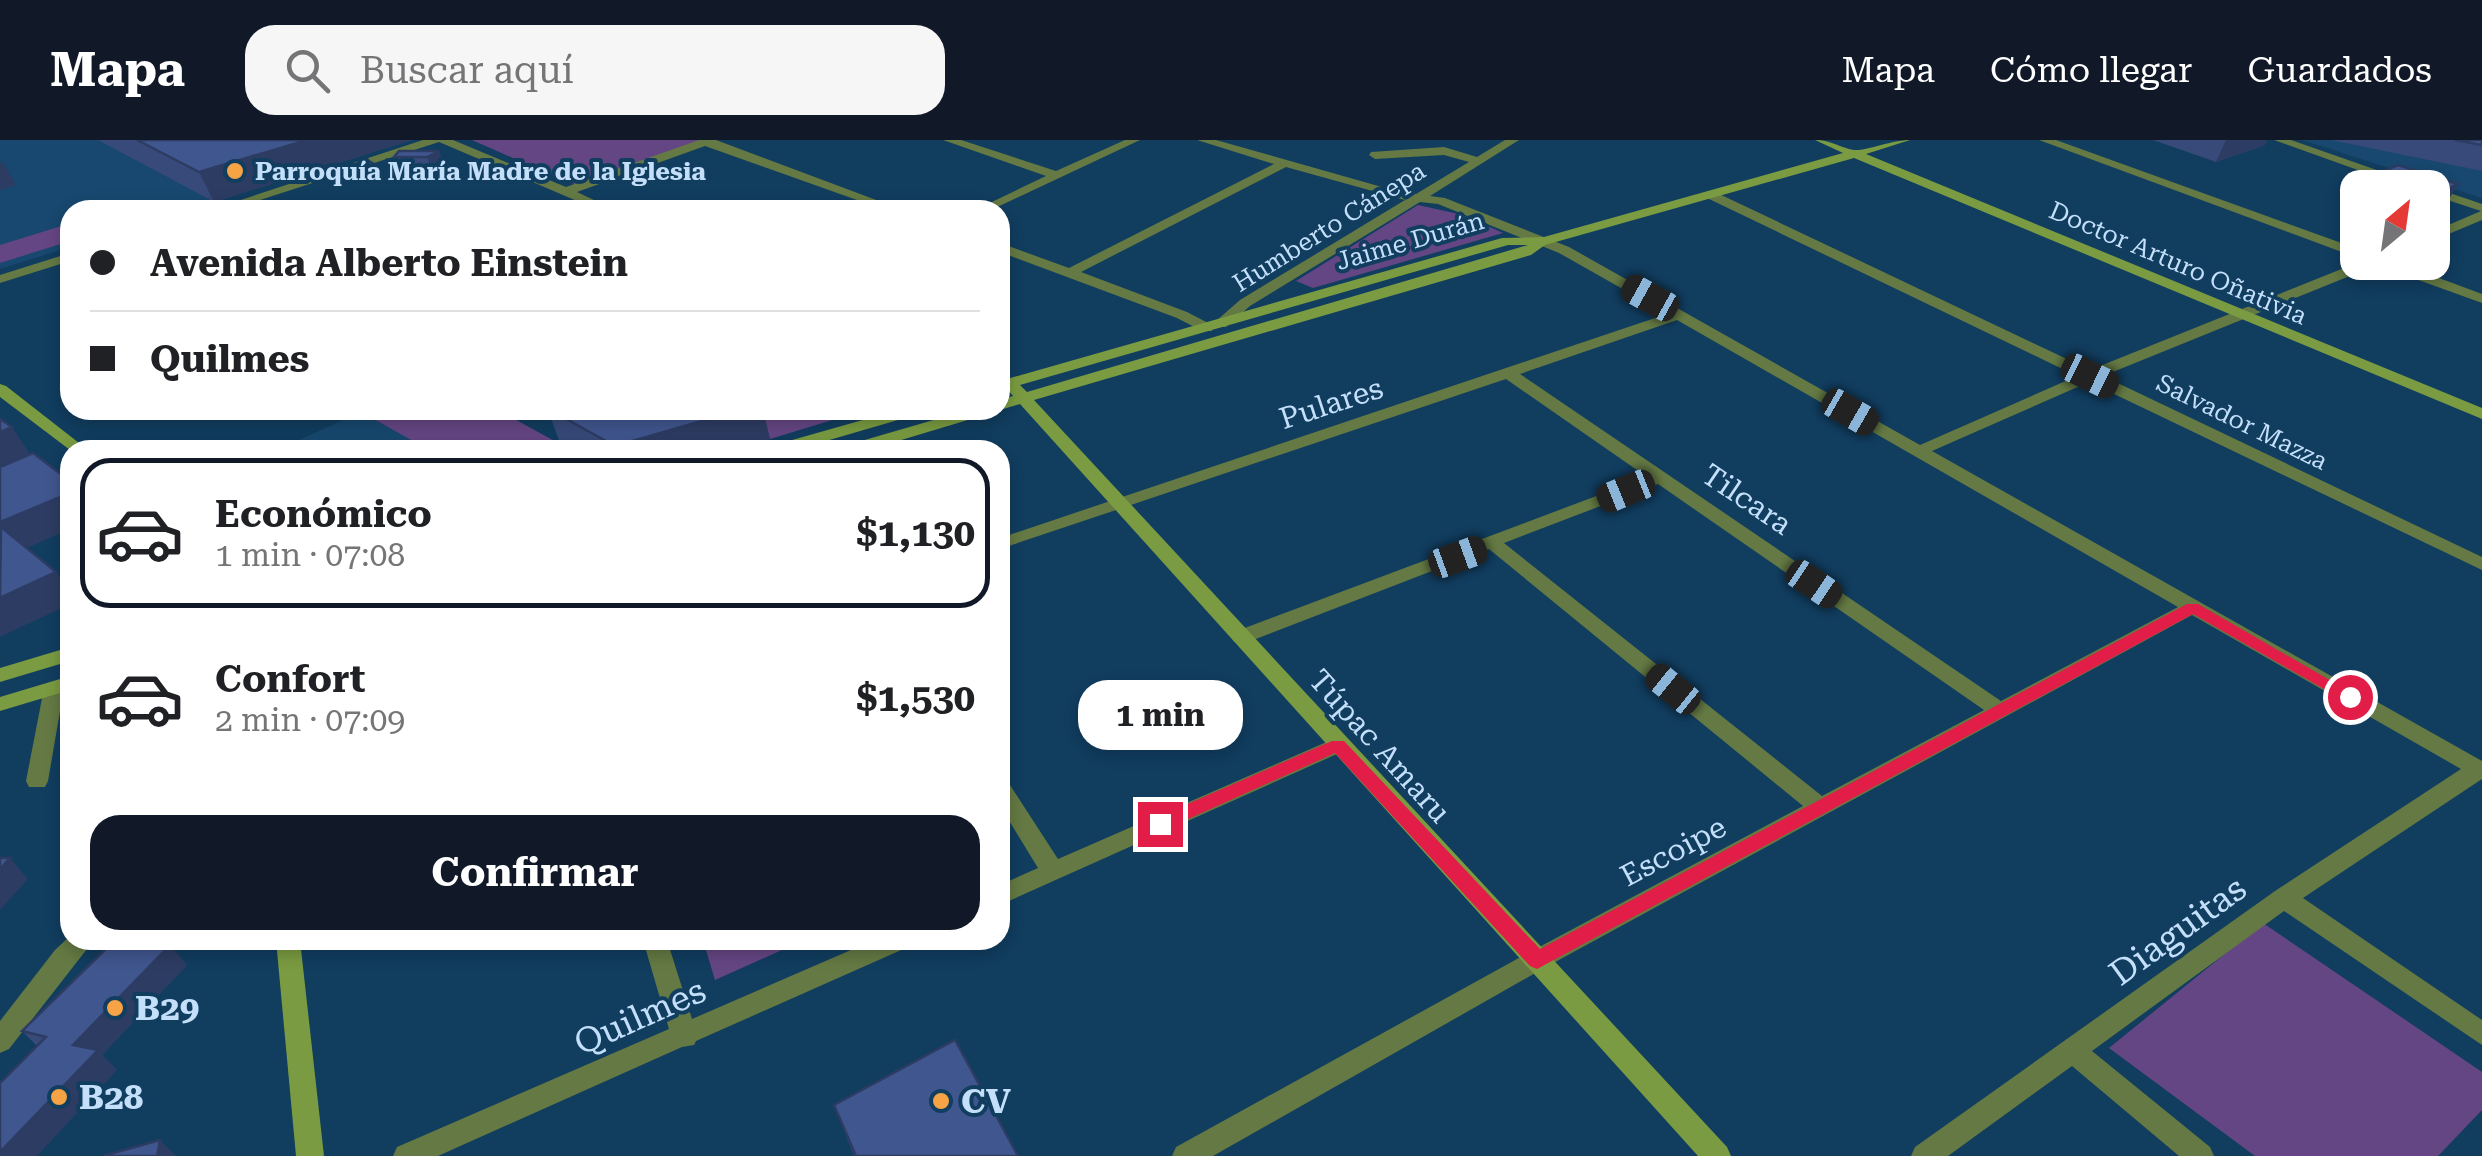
<!DOCTYPE html>
<html lang="es">
<meta charset="utf-8">
<style>
:root{--surface:#fff;--page:#f6f6f6;--text:#202124;--muted:#757577;--line:#e0e0e0;--accent:#111827}
body{margin:0;font-family:"Roboto Serif",serif;background:var(--page);color:var(--text);height:100vh;display:flex;flex-direction:column;font-size:38px;white-space:nowrap}
*{box-sizing:border-box;margin:0}
p{font-size:32px;color:var(--muted)}
.icon{flex:none;width:55px;height:55px;fill:none;stroke:currentColor;stroke-width:2;stroke-linecap:round;stroke-linejoin:round}
.map{position:relative;flex:1;overflow:hidden}
.details{position:absolute;left:60px;top:300px;width:950px;height:510px;display:flex;flex-direction:column;background:var(--surface);border-radius:30px;box-shadow:0 5px 15px #0003}
.details>*{flex:none}
.hud{position:absolute;left:60px;top:60px;width:950px;height:220px;border-radius:30px;box-shadow:0 5px 15px #0003;display:grid;align-content:center;height:220px;padding:0 30px;background:var(--surface)}
.needle{width:65px;rotate:29deg}
.fabs{position:absolute;left:2340px;top:30px;display:grid;gap:20px}
.fabs a{display:grid;place-items:center;width:110px;height:110px;border-radius:20px;background:var(--surface);box-shadow:0 5px 15px #0003;font-size:50px}
.end{position:absolute;width:45px;height:45px;margin:-22px;border:12px solid #e11d48;background:#fff;box-shadow:0 0 0 5px #fff}
.from{border-radius:50%}
.bubble{position:absolute;height:70px;border-radius:30px;background:var(--surface);box-shadow:0 5px 15px #0003;font-size:32px;font-weight:700;line-height:70px;text-align:center}
.car{position:absolute;width:30px;height:60px;margin:-30px -15px;border-radius:12px;box-shadow:0 0 8px 2px #0007;background:linear-gradient(#222 24%,#8ab4d8 0 40%,#222 0 76%,#8ab4d8 0 86%,#222 0)}
.hud b{display:flex;align-items:center;gap:35px;height:95px;font-size:38px}
.hud b+b{border-top:2px solid var(--line)}
.hud i{width:25px;height:25px;background:var(--text)}
ul{padding:18px 0 0;list-style:none}
li{display:flex;align-items:center;gap:30px;height:150px;margin:0 20px 15px;padding:0 10px;border:5px solid transparent;border-radius:30px}
li div{flex:1}
li b{display:block;font-size:38px}
li em{font-style:normal;font-weight:700}
li.active{border-color:var(--accent)}
li>.icon{width:90px;height:90px;stroke-width:1.5}
.action{display:flex;gap:20px;margin-top:auto;padding:20px 30px}
.action a{flex:1;height:115px;border-radius:30px;background:var(--accent);color:#fff;font-size:40px;font-weight:700;line-height:115px;text-align:center}
header{display:flex;align-items:center;gap:60px;box-sizing:border-box;height:140px;padding:0 50px;background:var(--accent);color:#fff}
header strong{font-size:48px}
nav{display:flex;gap:55px;margin-inline-start:auto;font-size:35px}
.search{width:700px;height:90px;background:var(--page);display:flex;align-items:center;gap:25px;box-sizing:border-box;padding:0 35px;border-radius:30px;color:var(--muted);font-size:38px}
.map>svg:first-child{display:block}
.built{fill:#18486f}
.green{fill:#654684}
.lines{fill:none;stroke-linecap:round;stroke-linejoin:round}
.street{fill:#647943;fill-rule:evenodd}
.secondary{fill:#7a9b41;fill-rule:evenodd}
.wall{fill:#374a7a}
.shaded-wall{fill:#2d3c63}
.building{fill:#40568e;stroke:#2d3c63;stroke-width:2.5}
.route{fill:#e11d48}
.poi-dot{fill:#f5a345;stroke:#113d5f;stroke-width:4}
.labels{text-anchor:middle;dominant-baseline:central;stroke-width:8;stroke-linejoin:round;paint-order:stroke}
.far-poi-label{font-size:25px;font-weight:bold;fill:#c3dffa;stroke:#113d5f;text-anchor:start}
.far-street-label{font-size:25px;fill:#c3dffa;stroke:#113d5f}
.street-label{font-size:30px;fill:#c3dffa;stroke:#113d5f}
.near-street-label{font-size:35px;fill:#c3dffa;stroke:#113d5f}
.near-poi-label{font-size:35px;font-weight:bold;fill:#c3dffa;stroke:#113d5f;text-anchor:start}
</style>
<header>
<strong>Mapa</strong>
<div class="search"><svg class="icon" aria-label="search" viewBox="0 0 24 24"><circle cx="10" cy="10" r="6"/><path d="M15 15l6 6"/></svg>Buscar aquí</div>
<nav><a>Mapa</a><a>Cómo llegar</a><a>Guardados</a></nav>
</header>
<div class="map">
<svg width="2482" height="1016" viewBox="0 0 2482 1016">
<rect width="100%" height="100%" fill="#113d5f"/>
<g class="built">
<path d="M0,0H99L214,62L189,70H70V107L0,129Z"/>
<path d="M2302,0H2482V58Z"/>
<path d="M361,272L429,310H277Z"/>
</g>
<g class="green">
<path d="M472,0H710L579,47Z"/>
<path d="M1418,65L1463,75L1503,93L1313,148L1296,141Z"/>
<path d="M68,84L70,101L0,123V105Z"/>
<path d="M366,270H498L571,310H429L361,272Z"/>
<path d="M718,270H865L770,299Z"/>
<path d="M2263,783L2482,932V970L2438,1016H2255L2109,908Z"/>
<path d="M703,800H804L715,840Z"/>
</g>
<g class="lines">
<g class="street">
<path d="M423,0H453L566,47L699,0H716L903,70H885L705,6L577,52L615,70H598L439,2L229,70H210Z"/>
<path d="M943,0H961L1056,31L1125,0H1140L991,70H975L1046,36Z"/>
<path d="M1197,0H1216L1396,51L1416,54L1469,22L1444,15L1375,19L1369,15L1371,12L1444,7L1477,17L1505,0H1519L1430,56L1445,58L1569,107L1920,305L2077,236L1707,58V52H1715L2090,230L2359,122H2396L2482,154V163L2377,125L2103,236L2482,417V430L2089,242L1932,311L2482,621V639L2303,758L2482,880V905L2284,771L2092,911L2210,1007L2214,1016H2179L2072,926L1948,1016H1911L1915,1007L2275,751L2461,629L2192,475L1546,827L1213,1016H1172L1176,1007L1528,813L1803,666L1489,409L1248,502H1234L1231,497L1234,492L1647,337L1506,239L1000,409V398L1667,174L1559,113L1438,64L1420,62L1250,166L1226,187H1216V181L1240,160L1405,60L1286,27L1081,132L1187,172L1212,185V191H1202L1177,178L1000,112V103L1069,128L1274,24ZM1677,180L2178,467L2001,561L1520,234ZM1658,344L1984,570L1822,656L1504,403Z"/>
<path d="M2039,0H2056L2358,109V118Z"/>
<path d="M2274,0H2291L2428,48H2408Z"/>
<path d="M2432,47L2482,64V80L2432,101V92L2481,71L2432,55Z"/>
<path d="M70,113V121L0,143V135Z"/>
<path d="M54,541L64,548L48,641L45,647H29L26,641L44,548Z"/>
<path d="M1338,597L1346,600L1349,605L1346,610L1000,765V745L1038,728L1000,666V640L1008,642L1058,719Z"/>
<path d="M70,796V800H94L9,909L0,913V881L55,810Z"/>
<path d="M643,800H667L692,879L874,800H911L908,807L696,901L694,905L682,907L438,1016H393L397,1007L669,889Z"/>
</g>
<g class="secondary">
<path d="M1815,0C1832,0 1840,8 1854,10C1866,11 1892,0 1910,0L1866,14L2482,268V279L1854,18L1545,105L1531,115L1034,260L1727,1007L1731,1016H1698L1020,264L1000,270V260L1013,256L1007,249H1000V241L1502,98L1544,97L1843,13ZM1508,105H1528L1027,252L1020,245Z"/>
<path d="M0,244L6,246L88,310H70L0,257Z"/>
<path d="M898,270H924L922,273L795,310H769L771,306Z"/>
<path d="M968,270H993L991,273L868,310H842L844,306Z"/>
<path d="M70,507V521L0,542V528Z"/>
<path d="M70,536V550L0,571V557Z"/>
<path d="M276,800H300L324,1016H296Z"/>
</g>
</g>
<g class="wall">
<path d="M98,0H412L214,62Z"/>
<path d="M2153,0H2267L2265,5L2216,22Z"/>
<path d="M2331,0H2482V31Z"/>
<path d="M439,11L442,19L430,25H397L394,17Z"/>
<path d="M2398,25L2458,44L2444,67L2432,73V48H2358V70L2345,65L2358,42Z"/>
<path d="M340,29L379,32L353,41L344,37Z"/>
<path d="M548,270H763L770,299L732,310H572L560,303Z"/>
<path d="M187,825L102,915L117,930L37,906L22,891Z"/>
<path d="M834,965L1018,1016H854Z"/>
</g>
<g class="shaded-wall">
<path d="M307,0H412L214,62L199,32Z"/>
<path d="M2226,0H2267L2265,5L2216,22Z"/>
<path d="M439,11L442,19L430,25L427,17Z"/>
<path d="M3,22L16,45L0,50V23Z"/>
<path d="M376,25L379,32L353,41L350,33Z"/>
<path d="M2458,44L2444,67L2432,73V56Z"/>
<path d="M740,270H763L770,299L732,310H616L615,306Z"/>
<path d="M12,287L30,314L0,327V292Z"/>
<path d="M70,353V389L0,420V382Z"/>
<path d="M56,432L70,452V464L0,497V458Z"/>
<path d="M10,718L28,739L0,770V729Z"/>
<path d="M170,805L187,825L102,915L117,930L37,1016H0V1012L73,905Z"/>
<path d="M160,1000L176,1016H157Z"/>
</g>
<g class="building">
<path d="M137,0H307L199,32Z"/>
<path d="M2455,0H2482V5Z"/>
<path d="M399,11H439L427,17H394Z"/>
<path d="M367,20L376,25L350,33L340,29Z"/>
<path d="M2398,25L2458,44L2432,56V48H2373L2358,42Z"/>
<path d="M550,270H740L615,306Z"/>
<path d="M0,279L12,287L0,292Z"/>
<path d="M33,313L70,341V353L0,382V327Z"/>
<path d="M1,387L56,432L0,458Z"/>
<path d="M0,718H10L0,729Z"/>
<path d="M115,800H145L170,805L73,905L98,910L0,1012V943L46,897L22,891Z"/>
<path d="M955,900L1018,1016H856L834,965Z"/>
<path d="M160,1000L157,1016H103Z"/>
</g>
<path class="route" d="M2187,464H2198L2359,557L2350,563L2345,561L2193,474L1537,829L1530,826L1335,613L1166,689L1160,691L1150,684L1153,679L1332,601H1344L1540,809Z"/>
<g class="poi-dot">
<circle cx="235" cy="31" r="10"/>
<circle cx="115" cy="868" r="10"/>
<circle cx="59" cy="957" r="10"/>
<circle cx="941" cy="961" r="10"/>
</g>
<g class="labels">
<g class="far-poi-label">
<text x="255" y="31">Parroquía María Madre de la Iglesia</text>
</g>
<g class="far-street-label">
<text transform="translate(1329 87) rotate(-32)">Humberto Cánepa</text>
<text transform="translate(1410 101) rotate(-16)">Jaime Durán</text>
<text transform="translate(2178 123) rotate(23)">Doctor Arturo Oñativia</text>
<text transform="translate(2242 282) rotate(26)">Salvador Mazza</text>
</g>
<g class="street-label">
<text transform="translate(1331 263) rotate(-18)">Pulares</text>
<text transform="translate(1747 359) rotate(34)">Tilcara</text>
<text transform="translate(1380 606) rotate(48)">Túpac Amaru</text>
<text transform="translate(1673 711) rotate(-28)">Escoipe</text>
</g>
<g class="near-street-label">
<text transform="translate(2178 791) rotate(-36)">Diaguitas</text>
<text transform="translate(640 877) rotate(-24)">Quilmes</text>
</g>
<g class="near-poi-label">
<text x="135" y="868">B29</text>
<text x="79" y="957">B28</text>
<text x="961" y="961">CV</text>
</g>
</g>
</svg>
<div class="fabs">
<a><svg class="needle" viewBox="-14 -14 28 28"><path d="M0-13l5 13h-10z" fill="#e53935"/><path d="M0 13l5-13h-10z" fill="#757577"/></svg></a>
</div>
<i class="end from" style="left:2350px;top:557px"></i>
<i class="end" style="left:1160px;top:684px"></i>
<div class="bubble" style="left:1078px;top:540px;width:165px">1 min</div>
<i class="car" style="left:1650px;top:158px;rotate:299deg"></i>
<i class="car" style="left:2090px;top:236px;rotate:116deg"></i>
<i class="car" style="left:1850px;top:272px;rotate:120deg"></i>
<i class="car" style="left:1626px;top:351px;rotate:248deg"></i>
<i class="car" style="left:1458px;top:417px;rotate:70deg"></i>
<i class="car" style="left:1814px;top:444px;rotate:124deg"></i>
<i class="car" style="left:1673px;top:549px;rotate:309deg"></i>
<div class="hud">
<b><i class="from"></i>Avenida Alberto Einstein</b>
<b><i></i>Quilmes</b>
</div>
<section class="details">
<ul>
<li class="active"><svg class="icon" aria-label="car" viewBox="0 0 24 24"><path d="M5 17H2v-5l4-1 3-4h7l3 4 3 1v5h-3M9 17h6M6 11h13"/><circle cx="7" cy="17" r="2"/><circle cx="17" cy="17" r="2"/></svg><div><b>Económico</b><p>1 min · 07:08</p></div><em>$1,130</em></li>
<li><svg class="icon" aria-label="car" viewBox="0 0 24 24"><path d="M5 17H2v-5l4-1 3-4h7l3 4 3 1v5h-3M9 17h6M6 11h13"/><circle cx="7" cy="17" r="2"/><circle cx="17" cy="17" r="2"/></svg><div><b>Confort</b><p>2 min · 07:09</p></div><em>$1,530</em></li>
</ul>
<div class="action"><a>Confirmar</a></div>
</section>
</div>
